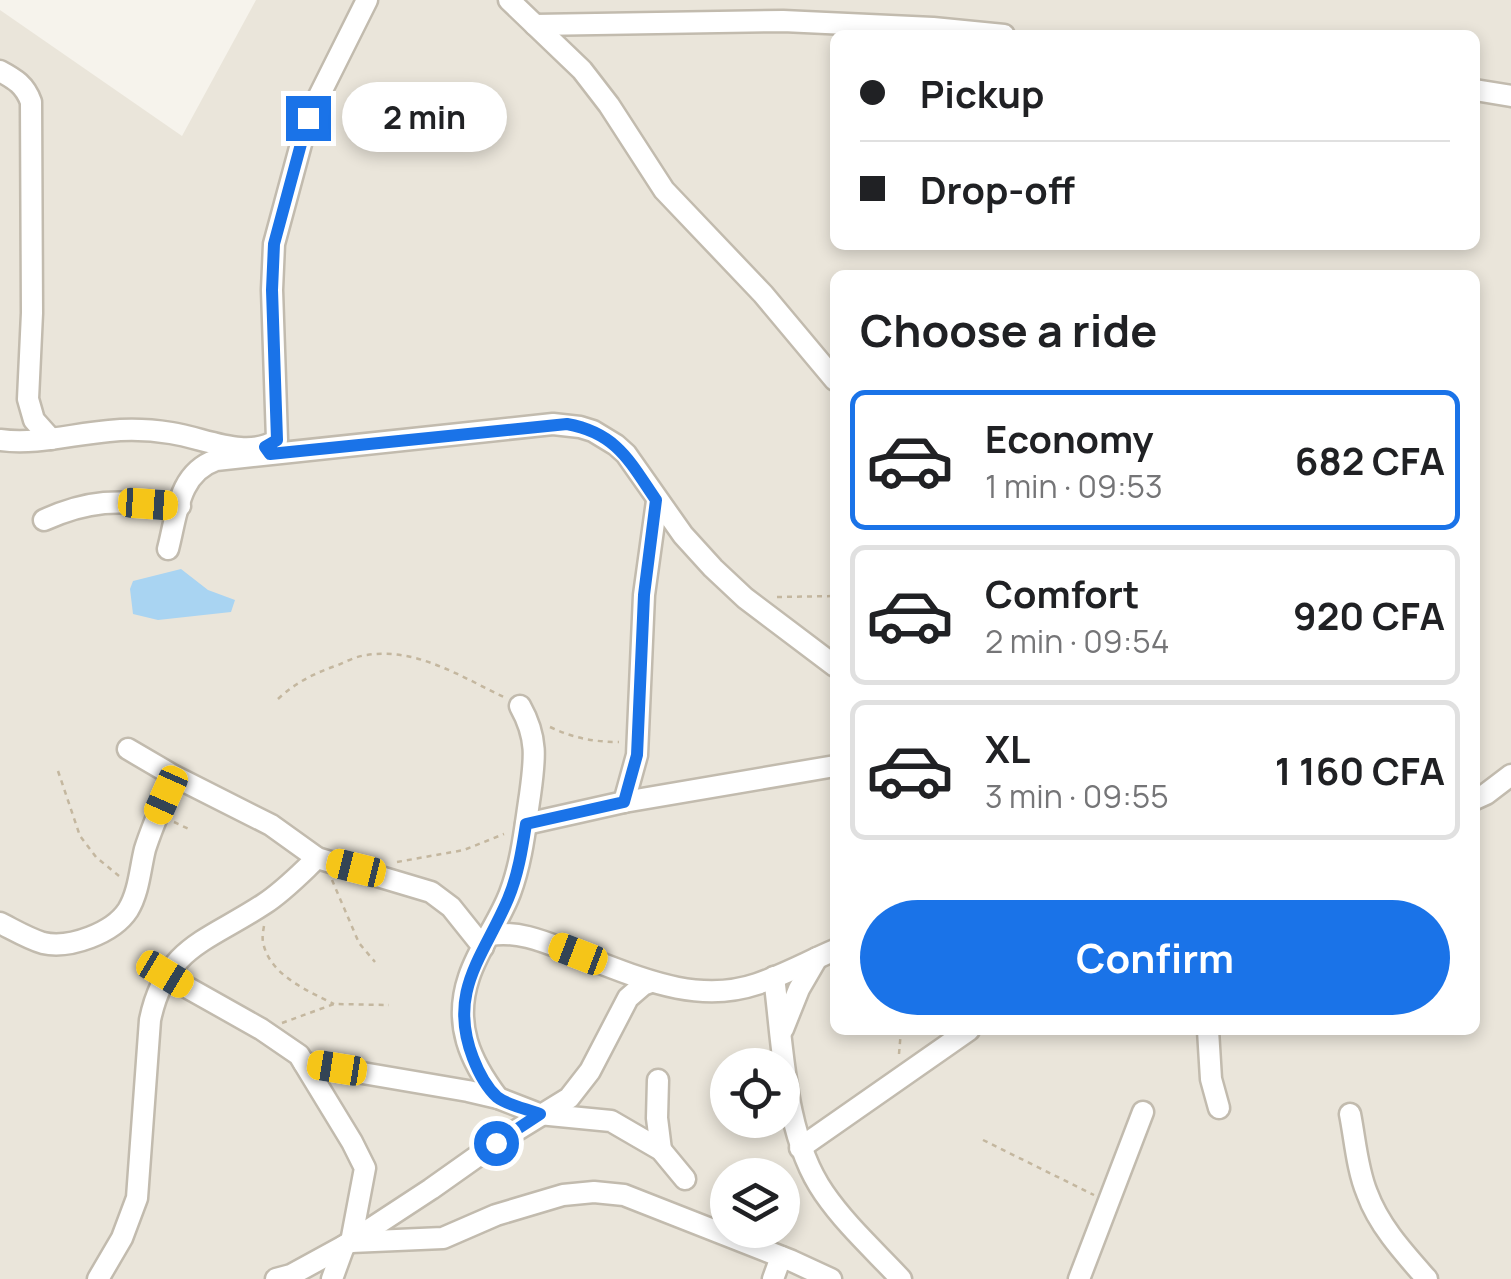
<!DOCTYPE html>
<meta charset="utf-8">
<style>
:root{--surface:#fff;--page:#f6f6f6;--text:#202124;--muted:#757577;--line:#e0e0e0;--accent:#1a73e8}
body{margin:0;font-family:Manrope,sans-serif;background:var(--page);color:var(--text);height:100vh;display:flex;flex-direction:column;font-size:38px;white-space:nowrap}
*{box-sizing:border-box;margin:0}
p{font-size:32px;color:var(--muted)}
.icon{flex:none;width:55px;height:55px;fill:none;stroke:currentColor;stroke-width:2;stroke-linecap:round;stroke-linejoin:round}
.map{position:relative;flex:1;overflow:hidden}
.details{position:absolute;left:830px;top:270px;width:650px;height:765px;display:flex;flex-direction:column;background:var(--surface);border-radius:15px;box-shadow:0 5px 15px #0003}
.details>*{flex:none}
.guide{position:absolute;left:830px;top:30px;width:650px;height:220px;border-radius:15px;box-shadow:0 5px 15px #0003;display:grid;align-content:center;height:220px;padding:0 30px;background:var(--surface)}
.controls{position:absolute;left:710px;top:1048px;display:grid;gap:20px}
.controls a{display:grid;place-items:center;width:90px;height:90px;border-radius:50%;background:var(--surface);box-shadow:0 5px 15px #0003;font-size:50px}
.end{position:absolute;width:45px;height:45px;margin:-22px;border:12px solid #1a73e8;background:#fff;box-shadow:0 0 0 5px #fff}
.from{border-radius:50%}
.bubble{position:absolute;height:70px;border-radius:35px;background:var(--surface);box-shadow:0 5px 15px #0003;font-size:32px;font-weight:700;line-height:70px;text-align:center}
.car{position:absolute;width:30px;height:60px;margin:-30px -15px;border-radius:12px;box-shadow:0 0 8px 2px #0007;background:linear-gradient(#f5c518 24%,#345 0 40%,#f5c518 0 76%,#345 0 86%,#f5c518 0)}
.guide b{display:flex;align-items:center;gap:35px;height:95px;font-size:38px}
.guide b+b{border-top:2px solid var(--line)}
.guide i{width:25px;height:25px;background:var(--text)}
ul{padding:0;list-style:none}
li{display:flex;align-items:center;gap:30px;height:140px;margin:0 20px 15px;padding:0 10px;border:5px solid var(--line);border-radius:15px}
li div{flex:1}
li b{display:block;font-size:38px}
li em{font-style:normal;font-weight:700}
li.on{border-color:var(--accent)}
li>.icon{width:90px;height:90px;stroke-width:1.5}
h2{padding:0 30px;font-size:45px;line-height:120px}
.button{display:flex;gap:20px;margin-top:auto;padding:20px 30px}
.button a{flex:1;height:115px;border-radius:60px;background:var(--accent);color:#fff;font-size:40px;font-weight:700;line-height:115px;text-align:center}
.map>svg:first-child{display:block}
.residential{fill:#eae5da;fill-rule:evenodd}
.water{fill:#a9d4f2}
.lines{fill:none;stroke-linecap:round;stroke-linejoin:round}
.minor-casing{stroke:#c2bbae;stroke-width:25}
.path{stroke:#c4b79f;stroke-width:2.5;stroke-dasharray:5 5;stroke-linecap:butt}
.minor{stroke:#fff;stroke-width:20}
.route{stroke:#1a73e8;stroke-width:12}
</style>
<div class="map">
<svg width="1511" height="1279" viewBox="0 0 1511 1279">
<rect width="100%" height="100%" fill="#f6f3ec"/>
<path class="residential" d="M256,0H1511V1279H0V10L182,136ZM835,35H1475V245H835ZM835,275H1475V1030H835ZM728,1065H782V1120H728ZM728,1175H782V1230H728Z"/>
<path class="water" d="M181,569L208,590L235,600L231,612L158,620L133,614L130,589L133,581Z"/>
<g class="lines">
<defs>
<g id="minor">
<path d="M509,0L582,70L609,105L664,190L763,294L835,380"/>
<path d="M535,25L783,21L933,28L1004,35"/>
<path d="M0,71C15,79 25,85 31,102L32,313L28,399L34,420L51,439"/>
<path d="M1475,90L1511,96"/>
<path d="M0,440C36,445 73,434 109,431C128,429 152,430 171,433C205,438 246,460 277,440L272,290L274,244L308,118L367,0"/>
<path d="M44,520C97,496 125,502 180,506"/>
<path d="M168,549C177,515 178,473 216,460L553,424L580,427L593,431L616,445L626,454L683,535L713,568L745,598L835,666"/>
<path d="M128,749L174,776L271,825L317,858L431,892L451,907L483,947"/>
<path d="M1475,799L1486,794L1511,775"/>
<path d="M624,802L637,755L644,595L657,501"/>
<path d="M526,824L624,802L835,766"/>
<path d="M0,923C14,930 29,939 43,943C70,949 113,933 128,910C139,892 140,869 145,849C153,824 164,800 174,776"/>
<path d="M490,935C522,930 549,944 579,955C636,976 695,1005 757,984C784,975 809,961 835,950"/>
<path d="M165,975L261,1029L299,1055L352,1142L365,1168L351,1242"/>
<path d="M774,977C783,1045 784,1136 824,1193C846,1225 875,1251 901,1279"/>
<path d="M783,1029L799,989L817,958"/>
<path d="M1208,1030L1211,1079L1219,1108"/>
<path d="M304,1063L468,1091L498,1098L539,1114L611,1121L661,1150L685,1179"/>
<path d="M658,1080L657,1118L661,1150"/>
<path d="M498,1098C470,1061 453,1024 469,977C479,947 499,922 510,893C522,861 525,828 530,795C535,759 538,738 520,706"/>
<path d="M1350,1114C1355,1139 1357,1169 1367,1193C1379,1226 1404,1253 1427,1279"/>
<path d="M800,1148L969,1030"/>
<path d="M351,1242L443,1238L496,1215L563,1195L594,1192L624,1195L792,1261L831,1279"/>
<path d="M98,1279L122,1238L137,1198L150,1020C165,947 208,941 264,904C284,891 300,874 317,858"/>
<path d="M276,1279L291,1275L344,1246L431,1189L496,1143L569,1098L590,1071L628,998L643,985L651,982"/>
<path d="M332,1279L344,1246"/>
<path d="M773,1279L781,1257"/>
<path d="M1079,1279L1143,1112"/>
</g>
</defs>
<use href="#minor" class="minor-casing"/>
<g class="path">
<path d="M777,597L835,596"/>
<path d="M278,699C296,682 315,673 338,665C347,661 357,656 367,655C417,647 463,678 506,698"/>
<path d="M550,727C573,738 594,742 619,742"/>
<path d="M58,771L80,836L96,857L119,876"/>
<path d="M174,822L191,830"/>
<path d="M397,862L464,850L504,834"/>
<path d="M332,880L359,943L375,962"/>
<path d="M264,926C263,932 262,937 263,942C269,975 308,991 334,1004"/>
<path d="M282,1023L334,1004L389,1005"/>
<path d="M899,1054L901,1030"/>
<path d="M983,1140L1094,1195"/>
</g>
<use href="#minor" class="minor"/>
</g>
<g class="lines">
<path class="route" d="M308,118L274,244L272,290L277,440L265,447L270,454L567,424C617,433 630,462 656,500L644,595L637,755L624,802L526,824C522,850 518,875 508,899C484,956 447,991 473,1058C478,1071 486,1087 497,1097C507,1105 527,1109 540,1114L496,1143"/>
</g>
</svg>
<div class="controls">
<a><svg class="icon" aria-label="locate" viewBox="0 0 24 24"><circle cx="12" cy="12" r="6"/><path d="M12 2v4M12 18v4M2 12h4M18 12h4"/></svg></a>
<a><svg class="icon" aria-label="layers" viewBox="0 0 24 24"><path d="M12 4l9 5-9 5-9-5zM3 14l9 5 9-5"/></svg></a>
</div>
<i class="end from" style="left:496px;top:1143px"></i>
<i class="end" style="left:308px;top:118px"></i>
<div class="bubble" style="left:342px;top:82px;width:165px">2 min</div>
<i class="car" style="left:148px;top:504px;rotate:94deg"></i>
<i class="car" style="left:166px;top:795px;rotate:204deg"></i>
<i class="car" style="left:356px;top:868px;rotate:284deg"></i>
<i class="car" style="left:578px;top:954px;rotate:291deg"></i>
<i class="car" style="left:165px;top:974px;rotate:121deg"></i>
<i class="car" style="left:337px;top:1068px;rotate:279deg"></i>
<div class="guide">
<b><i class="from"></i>Pickup</b>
<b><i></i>Drop-off</b>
</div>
<section class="details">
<h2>Choose a ride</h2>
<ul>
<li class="on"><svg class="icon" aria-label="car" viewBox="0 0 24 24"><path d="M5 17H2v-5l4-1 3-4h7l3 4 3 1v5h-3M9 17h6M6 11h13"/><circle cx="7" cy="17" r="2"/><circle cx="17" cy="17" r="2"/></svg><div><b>Economy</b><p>1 min · 09:53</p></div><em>682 CFA</em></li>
<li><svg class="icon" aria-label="car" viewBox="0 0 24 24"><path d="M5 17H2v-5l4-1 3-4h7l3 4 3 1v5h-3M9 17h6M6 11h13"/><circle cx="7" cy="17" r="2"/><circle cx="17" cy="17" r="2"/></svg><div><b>Comfort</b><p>2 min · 09:54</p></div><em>920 CFA</em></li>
<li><svg class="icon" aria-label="car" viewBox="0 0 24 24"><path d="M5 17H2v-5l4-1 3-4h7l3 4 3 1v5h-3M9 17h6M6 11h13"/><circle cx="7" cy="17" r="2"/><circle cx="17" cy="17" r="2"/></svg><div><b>XL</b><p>3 min · 09:55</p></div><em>1 160 CFA</em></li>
</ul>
<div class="button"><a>Confirm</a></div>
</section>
</div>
